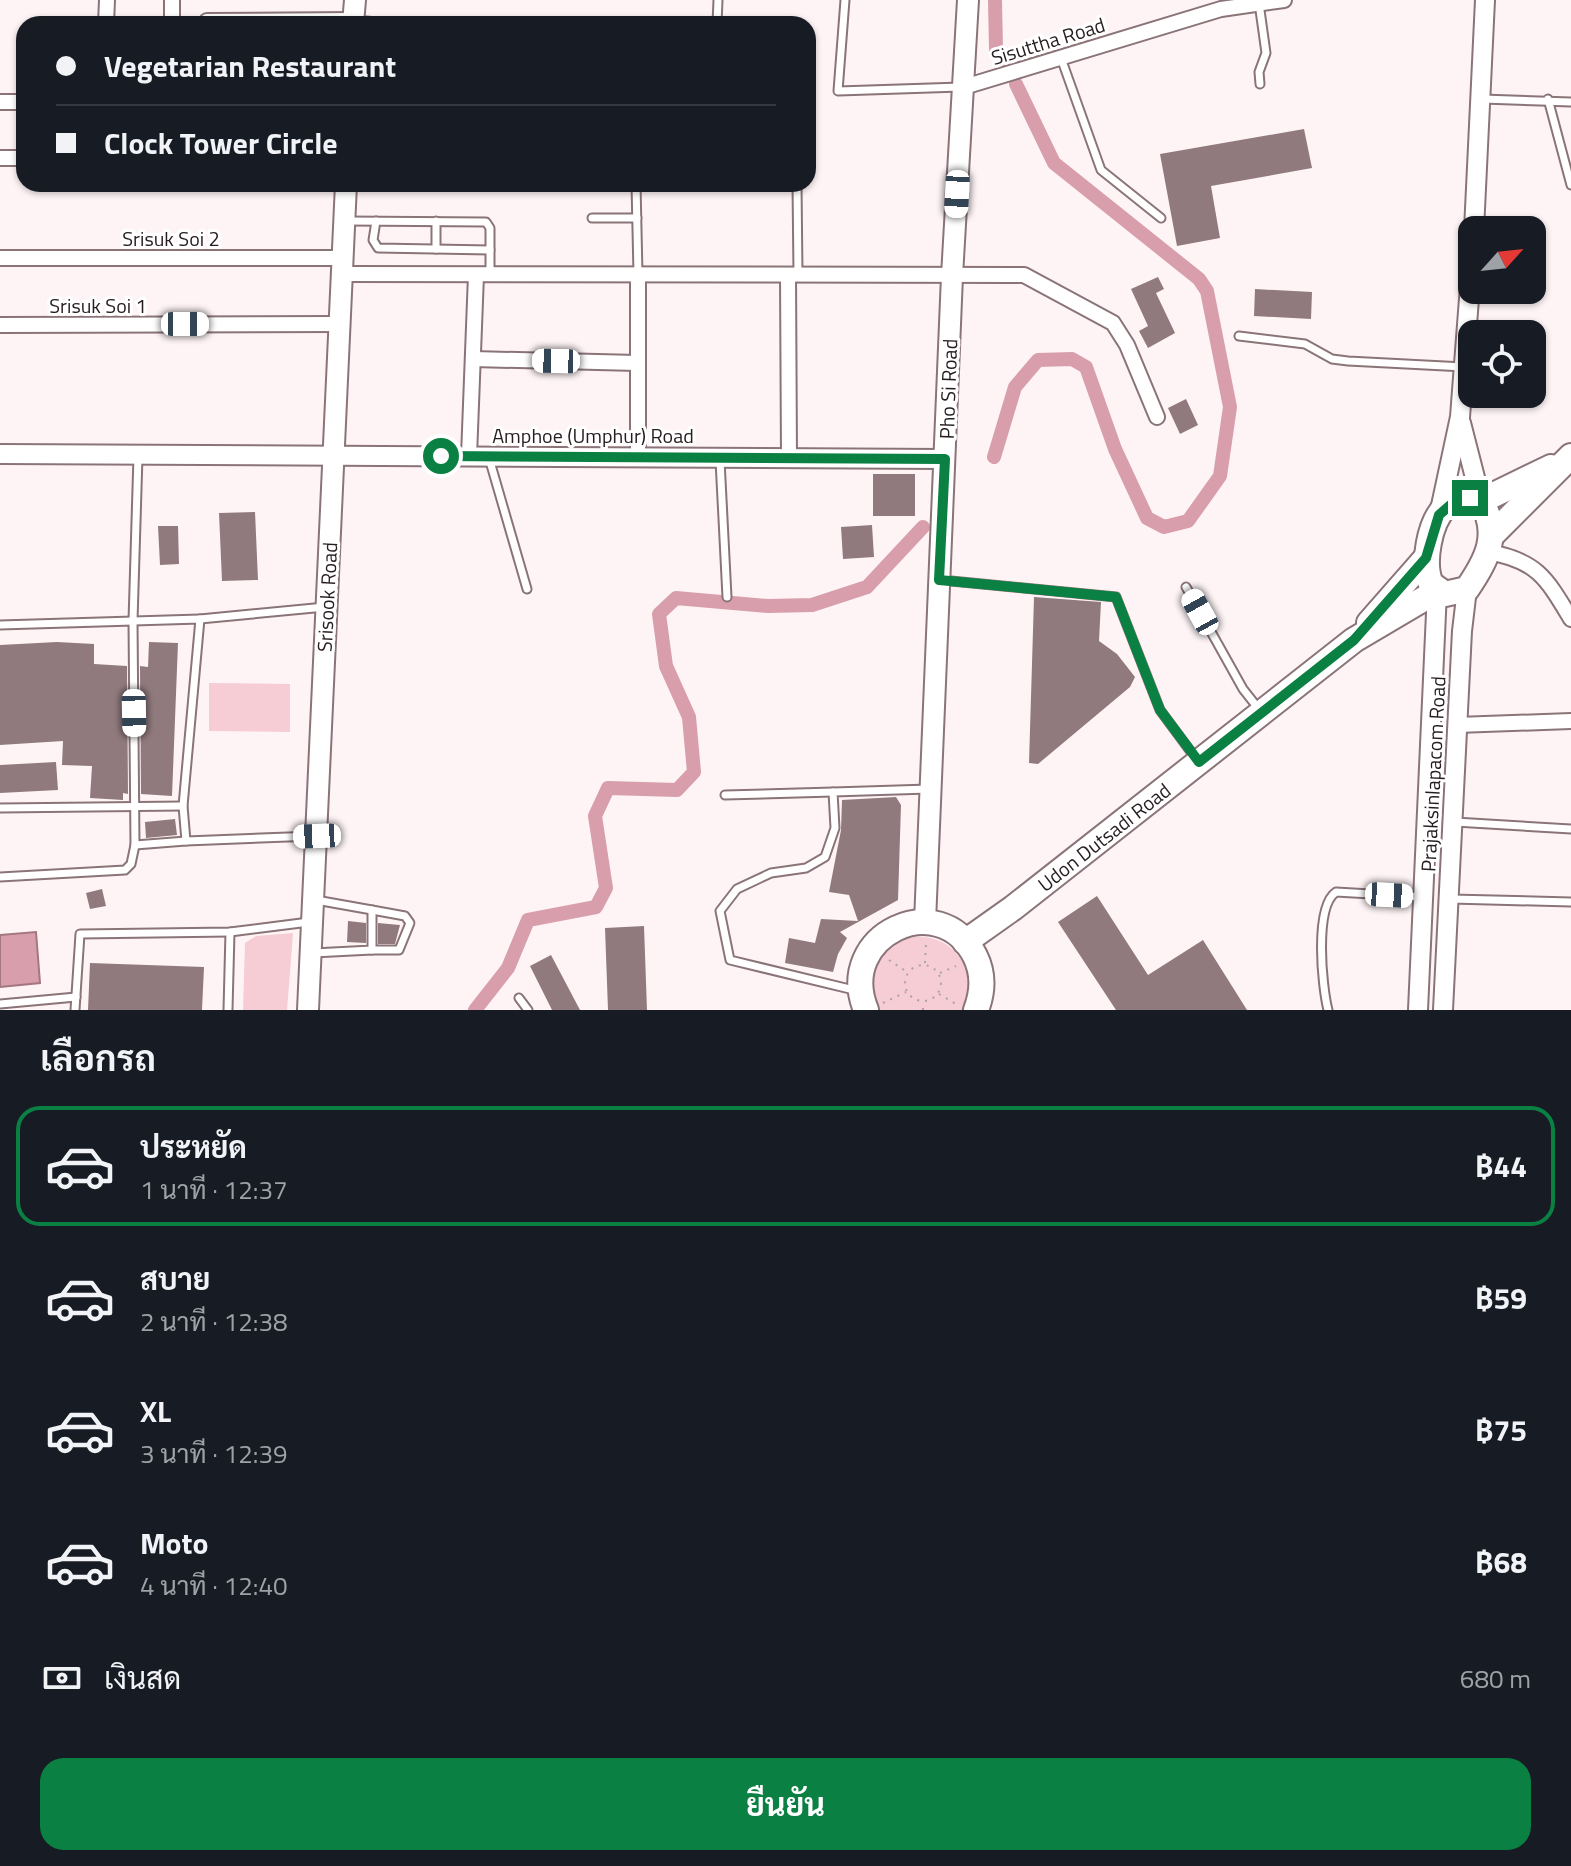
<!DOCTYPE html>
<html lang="th">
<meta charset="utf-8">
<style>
:root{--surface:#171b24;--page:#20242c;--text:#f1f3f6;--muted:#9ea1a6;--line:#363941;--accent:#0b8043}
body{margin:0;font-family:"Titillium Web",Sarabun,sans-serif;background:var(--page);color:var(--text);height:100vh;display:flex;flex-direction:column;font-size:30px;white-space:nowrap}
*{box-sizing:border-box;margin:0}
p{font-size:26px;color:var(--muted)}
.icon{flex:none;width:44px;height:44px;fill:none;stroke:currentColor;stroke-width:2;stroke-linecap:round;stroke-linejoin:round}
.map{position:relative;height:1010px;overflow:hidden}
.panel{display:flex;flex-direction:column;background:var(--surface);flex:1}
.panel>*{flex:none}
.hud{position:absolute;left:16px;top:16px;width:800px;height:176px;border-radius:24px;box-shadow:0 2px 6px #0004;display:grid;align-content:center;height:176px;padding:0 40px;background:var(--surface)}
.needle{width:52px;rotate:63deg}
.tools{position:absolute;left:1458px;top:216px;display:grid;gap:16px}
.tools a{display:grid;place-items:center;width:88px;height:88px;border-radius:16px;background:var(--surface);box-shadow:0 2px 6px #0004;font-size:40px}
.end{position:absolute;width:36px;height:36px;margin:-18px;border:10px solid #0b8043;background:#fff;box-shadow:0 0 0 4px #fff}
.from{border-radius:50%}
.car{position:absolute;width:24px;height:48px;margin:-24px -12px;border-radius:10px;box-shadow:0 0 6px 2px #0007;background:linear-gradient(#fff 24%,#345 0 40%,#fff 0 76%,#345 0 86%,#fff 0)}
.hud b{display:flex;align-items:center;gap:28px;height:76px;font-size:30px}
.hud b+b{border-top:2px solid var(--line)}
.hud i{width:20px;height:20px;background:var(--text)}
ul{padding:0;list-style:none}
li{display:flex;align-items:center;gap:24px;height:120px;margin:0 16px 12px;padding:0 24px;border:4px solid transparent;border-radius:24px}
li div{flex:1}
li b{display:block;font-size:30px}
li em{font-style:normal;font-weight:700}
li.current{border-color:var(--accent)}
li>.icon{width:72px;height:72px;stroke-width:1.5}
h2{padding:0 40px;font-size:36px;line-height:96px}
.pay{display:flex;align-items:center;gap:20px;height:88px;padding:0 40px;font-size:30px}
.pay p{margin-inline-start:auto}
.cta{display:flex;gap:16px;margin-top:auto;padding:16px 40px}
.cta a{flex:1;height:92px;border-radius:24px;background:var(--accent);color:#fff;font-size:32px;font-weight:700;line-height:92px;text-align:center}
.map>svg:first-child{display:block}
.green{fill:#f6ccd5}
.water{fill:#d89eab;stroke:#a37781;stroke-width:2}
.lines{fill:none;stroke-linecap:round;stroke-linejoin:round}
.canal{stroke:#d89eab;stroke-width:14}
.building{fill:#907a7e}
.service-casing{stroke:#8a7478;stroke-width:11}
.minor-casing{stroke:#8a7478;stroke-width:18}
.tertiary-casing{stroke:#8a7478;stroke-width:22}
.secondary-casing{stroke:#8a7478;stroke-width:24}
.primary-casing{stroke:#8a7478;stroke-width:28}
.path{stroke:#ada3a5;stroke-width:2;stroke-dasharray:2 6;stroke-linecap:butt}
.service{stroke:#fff;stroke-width:7}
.minor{stroke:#fff;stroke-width:14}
.tertiary{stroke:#fff;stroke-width:18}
.secondary{stroke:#fff;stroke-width:20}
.primary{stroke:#fff;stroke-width:24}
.route{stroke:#0b8043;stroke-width:10}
.labels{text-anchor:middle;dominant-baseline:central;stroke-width:6;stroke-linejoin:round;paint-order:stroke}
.street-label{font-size:20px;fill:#261d1f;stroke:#fff}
</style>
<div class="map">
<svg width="1571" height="1010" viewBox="0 0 1571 1010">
<rect width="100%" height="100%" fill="#fef4f6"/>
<g class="green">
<path d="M209,683L290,684V732L209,731Z"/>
<path d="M293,933L287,1010H243L245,943L256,936Z"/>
<path d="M913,937C955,933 980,973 963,1010H879C864,979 878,944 913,937Z"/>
</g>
<path class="water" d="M36,932L40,983L0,987V935Z"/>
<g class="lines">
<g class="canal">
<path d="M995,0L996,50L1004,64"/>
<path d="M994,457L1015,387L1038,360L1072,359L1086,367L1115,449L1147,518L1164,527L1188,521L1220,476L1230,407L1207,291L1199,279L1054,163L1016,84"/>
<path d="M475,1010L508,968L528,920L596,907L606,888L595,816L608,788L677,790L694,772L689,717L666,666L659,614L676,598L768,606L812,605L867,587L923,527"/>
</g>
</g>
<g class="building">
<path d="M1304,129L1312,168L1211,186L1220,238L1177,246L1160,154Z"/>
<path d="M1158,277L1164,289L1156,293L1175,333L1148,348L1139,331L1148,326L1131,289Z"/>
<path d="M1255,289L1312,292L1311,319L1254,316Z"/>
<path d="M1186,399L1198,425L1180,434L1168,408Z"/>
<rect x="873" y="474" width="42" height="42"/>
<path d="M255,512L258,580L222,581L219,513Z"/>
<path d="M872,525L874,557L843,559L841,527Z"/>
<path d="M158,526H178L179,564L160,565Z"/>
<path d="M1034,597L1101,602L1099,641L1117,654L1135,677L1130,687L1038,764L1029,763Z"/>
<path d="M57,642L94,644V664L127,666L128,794L123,793V800L90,798L92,766L62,765L63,741L0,745V645Z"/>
<path d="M149,642L178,643L172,796L141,794L140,666L148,667Z"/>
<path d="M56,762L58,790L0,793V765Z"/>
<path d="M896,797L901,805L898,900L840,932L847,938L838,954L833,972L785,963L789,938L815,943L821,919L858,921L849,895L829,892L841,830L842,800Z"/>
<path d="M175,819L177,835L146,838L145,822Z"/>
<path d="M102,889L106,906L90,909L86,893Z"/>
<path d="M1097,896L1148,975L1203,940L1247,1010H1116L1058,922Z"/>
<path d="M348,921L366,923V943L347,942Z"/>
<path d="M378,923L400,925L395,944H378Z"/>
<path d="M644,926L647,1010H608L605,928Z"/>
<path d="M551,955L580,1010H552L530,966Z"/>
<path d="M90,963L204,967L202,1010H88Z"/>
</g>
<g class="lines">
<defs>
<g id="service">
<path d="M845,0L838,91L961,87"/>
<path d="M1259,3L1266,53L1259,72L1260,84"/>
<path d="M356,20L397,24"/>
<path d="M717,24L718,0"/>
<path d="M1061,58L1101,170L1161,218"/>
<path d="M1482,99L1571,102"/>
<path d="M1548,99L1571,185"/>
<path d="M636,184L638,274"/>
<path d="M797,184L798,274"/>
<path d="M592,218H637"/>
<path d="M347,221L486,222L490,228V273"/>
<path d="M376,221L373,240L378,248L490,250"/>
<path d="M436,249V221"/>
<path d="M1239,336L1305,344L1332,359L1348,361L1464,367"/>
<path d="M489,458L527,589"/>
<path d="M720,460L727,597"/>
<path d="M941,580L1116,597L1160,710L1197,760"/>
<path d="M1186,587L1243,689L1258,708"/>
<path d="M200,619L325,607"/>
<path d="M0,625L200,619L183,806L186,841L315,836"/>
<path d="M725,795L833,792"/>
<path d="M0,808L183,806"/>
<path d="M1455,822L1571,829"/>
<path d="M135,845L186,841"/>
<path d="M0,877L125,870L131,864L135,845L133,621L138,456"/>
<path d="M1451,899L1571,902"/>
<path d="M372,950H399L410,923L405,916L372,910"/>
<path d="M313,953L372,950V910L316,900"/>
<path d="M858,991L730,960L720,911L737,889L771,873L806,868L825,857L835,828L833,792L929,789"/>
<path d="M519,998L528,1010"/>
<path d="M0,1004L76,997"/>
<path d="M75,1010L80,934L230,932L309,922"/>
<path d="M228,1010L230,932"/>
<path d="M1328,1010C1322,986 1314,907 1336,892L1423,897"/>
</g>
<g id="minor">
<path d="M172,0V24"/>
<path d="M207,21L354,20"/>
<path d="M106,24L107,0"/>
<path d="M964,87L1221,9L1284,0"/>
<path d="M0,102H24"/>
<path d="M0,158H24"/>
<path d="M0,258H343"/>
<path d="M342,274L1024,275L1113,323L1127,345L1157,417"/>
<path d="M638,275V457"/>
<path d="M788,276L789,458"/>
<path d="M0,325L340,324"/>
<path d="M473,359L637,363"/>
<path d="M469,456L476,275"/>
<path d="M1488,552C1537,560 1547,579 1571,619"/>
<path d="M1457,725L1571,721"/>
</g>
<g id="tertiary">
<path d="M1474,230L1485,0"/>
<path d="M1461,423L1481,501"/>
<path d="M0,454L945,459"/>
<path d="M1439,515L1460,417L1472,259"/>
<path d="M1418,1010L1437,591"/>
<path d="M1443,1010L1462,631L1467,589"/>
</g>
<g id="secondary">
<path d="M353,24L355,0"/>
<path d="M925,922L952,276L968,0"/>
<path d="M308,1010L346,184"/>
</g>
<g id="primary">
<path d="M1470,498L1481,501C1501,534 1487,560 1467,589L1445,594L1431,584C1422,564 1429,522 1446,506C1453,500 1461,499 1470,498Z"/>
<path d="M1481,501L1551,467"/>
<path d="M1493,534L1571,456"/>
<path d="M1369,623L1426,558"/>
<path d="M965,942L1013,908L1354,640L1437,591"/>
<path d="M866,1010C835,935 940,886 975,956C984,974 983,992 976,1010"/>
</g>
</defs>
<use href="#service" class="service-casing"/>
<use href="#minor" class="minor-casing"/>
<use href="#tertiary" class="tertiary-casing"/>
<use href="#secondary" class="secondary-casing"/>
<use href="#primary" class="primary-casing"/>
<g class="path">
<path d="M889,960L907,972"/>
<path d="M925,963L926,942"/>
<circle cx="923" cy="983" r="18"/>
<path d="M940,973L956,966"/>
<path d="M939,994L958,1005"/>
<path d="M883,1003L906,992"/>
<path d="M923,1010V1002"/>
</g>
<use href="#service" class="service"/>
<use href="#minor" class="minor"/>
<use href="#tertiary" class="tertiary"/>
<use href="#secondary" class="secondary"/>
<use href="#primary" class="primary"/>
</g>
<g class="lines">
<path class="route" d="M441,456L945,459L939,580L1116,597L1160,710L1199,762L1354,640L1426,558L1439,515L1455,501L1470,498"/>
</g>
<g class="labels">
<g class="street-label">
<text transform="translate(1048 41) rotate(-17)">Sisuttha Road</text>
<text x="171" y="238">Srisuk Soi 2</text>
<text x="98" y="305">Srisuk Soi 1</text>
<text transform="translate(948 389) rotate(-88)">Pho Si Road</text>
<text x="593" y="435">Amphoe (Umphur) Road</text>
<text transform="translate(327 597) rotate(-87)">Srisook Road</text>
<text transform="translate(1433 774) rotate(-87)">Prajaksinlapacom Road</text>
<text transform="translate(1104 837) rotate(-38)">Udon Dutsadi Road</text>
</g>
</g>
</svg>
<div class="tools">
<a><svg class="needle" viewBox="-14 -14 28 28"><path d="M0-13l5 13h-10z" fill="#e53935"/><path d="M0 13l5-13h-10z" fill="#9ea1a6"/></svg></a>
<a><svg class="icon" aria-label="locate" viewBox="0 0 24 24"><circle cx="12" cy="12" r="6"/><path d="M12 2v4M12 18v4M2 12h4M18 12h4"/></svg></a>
</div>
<i class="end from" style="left:441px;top:456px"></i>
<i class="end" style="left:1470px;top:498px"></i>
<i class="car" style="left:957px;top:194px;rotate:183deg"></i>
<i class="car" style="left:185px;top:324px;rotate:90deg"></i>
<i class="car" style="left:556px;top:361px;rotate:271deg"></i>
<i class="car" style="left:1200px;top:612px;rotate:331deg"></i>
<i class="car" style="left:134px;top:713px;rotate:179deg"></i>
<i class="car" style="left:317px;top:836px;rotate:268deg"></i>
<i class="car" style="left:1389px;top:895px;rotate:93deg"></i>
<div class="hud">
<b><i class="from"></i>Vegetarian Restaurant</b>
<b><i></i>Clock Tower Circle</b>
</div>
</div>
<section class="panel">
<h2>เลือกรถ</h2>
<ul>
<li class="current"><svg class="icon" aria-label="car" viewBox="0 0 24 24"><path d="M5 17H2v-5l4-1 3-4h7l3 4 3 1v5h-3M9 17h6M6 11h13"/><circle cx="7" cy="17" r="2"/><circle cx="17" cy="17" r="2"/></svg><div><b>ประหยัด</b><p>1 นาที · 12:37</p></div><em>฿44</em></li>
<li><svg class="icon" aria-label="car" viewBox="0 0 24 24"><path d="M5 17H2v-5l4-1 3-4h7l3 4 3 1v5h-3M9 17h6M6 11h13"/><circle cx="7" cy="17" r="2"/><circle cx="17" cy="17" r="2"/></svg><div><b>สบาย</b><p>2 นาที · 12:38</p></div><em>฿59</em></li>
<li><svg class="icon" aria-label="car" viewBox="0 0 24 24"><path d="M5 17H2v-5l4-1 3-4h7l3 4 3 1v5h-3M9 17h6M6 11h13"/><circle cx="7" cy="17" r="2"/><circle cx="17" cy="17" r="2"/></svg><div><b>XL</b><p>3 นาที · 12:39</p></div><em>฿75</em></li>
<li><svg class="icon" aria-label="car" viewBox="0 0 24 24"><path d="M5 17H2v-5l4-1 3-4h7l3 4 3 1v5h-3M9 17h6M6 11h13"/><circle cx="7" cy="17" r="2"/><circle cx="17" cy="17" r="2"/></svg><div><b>Moto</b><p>4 นาที · 12:40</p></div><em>฿68</em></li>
</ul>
<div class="pay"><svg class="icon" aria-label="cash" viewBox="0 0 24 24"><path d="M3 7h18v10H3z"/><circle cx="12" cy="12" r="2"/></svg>เงินสด<p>680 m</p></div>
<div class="cta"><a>ยืนยัน</a></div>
</section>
